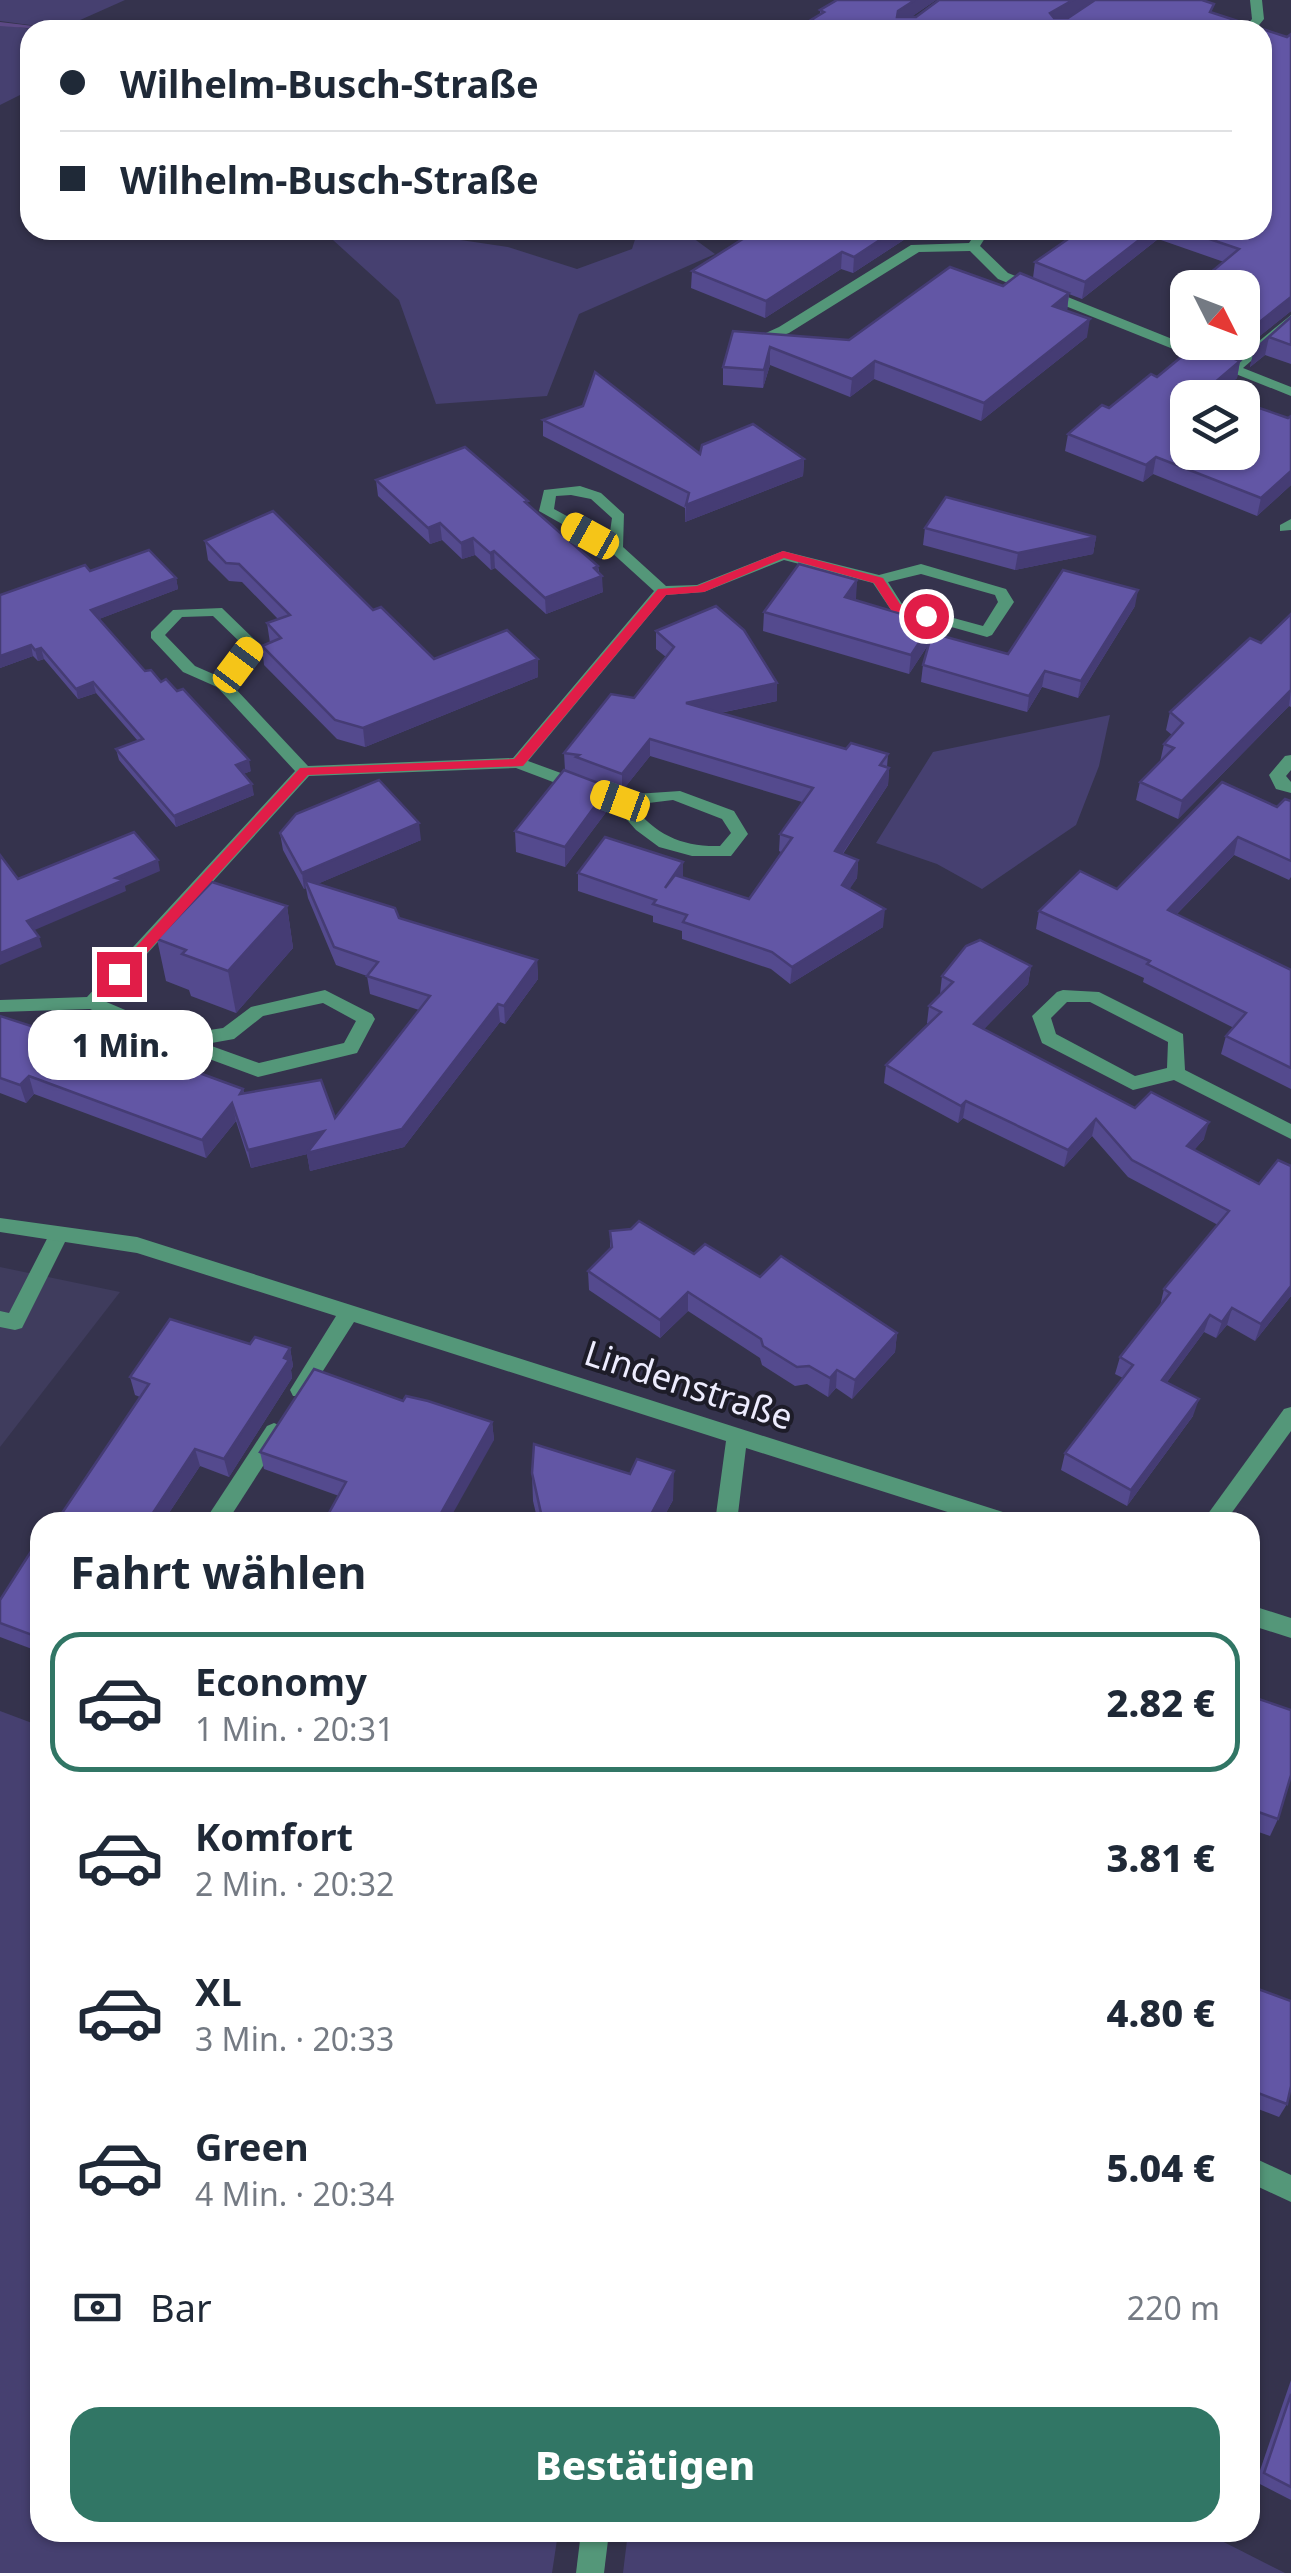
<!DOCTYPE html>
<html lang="de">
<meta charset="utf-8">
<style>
:root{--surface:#fff;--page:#f6f6f7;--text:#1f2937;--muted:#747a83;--line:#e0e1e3;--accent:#317665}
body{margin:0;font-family:"Noto Sans",sans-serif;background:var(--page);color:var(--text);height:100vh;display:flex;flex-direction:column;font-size:38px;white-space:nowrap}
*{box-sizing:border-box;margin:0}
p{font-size:32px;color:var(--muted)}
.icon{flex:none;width:55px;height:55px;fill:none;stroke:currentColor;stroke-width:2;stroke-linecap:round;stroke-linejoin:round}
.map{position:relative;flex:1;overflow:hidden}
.details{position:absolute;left:30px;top:1512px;width:1230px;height:1030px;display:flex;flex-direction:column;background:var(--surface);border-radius:30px;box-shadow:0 2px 8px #0004}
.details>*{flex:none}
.top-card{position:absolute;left:20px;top:20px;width:1252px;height:220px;border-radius:30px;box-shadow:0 2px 8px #0004;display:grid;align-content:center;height:220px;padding:0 40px;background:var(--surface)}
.needle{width:65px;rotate:132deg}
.fabs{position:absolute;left:1170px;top:270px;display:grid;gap:20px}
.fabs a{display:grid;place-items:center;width:90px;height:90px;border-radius:20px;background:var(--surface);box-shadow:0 2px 8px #0004;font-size:50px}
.end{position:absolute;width:45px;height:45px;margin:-22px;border:12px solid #e11d48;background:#fff;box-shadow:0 0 0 5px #fff}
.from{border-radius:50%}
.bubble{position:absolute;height:70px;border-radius:30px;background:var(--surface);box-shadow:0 2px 8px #0004;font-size:32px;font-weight:800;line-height:70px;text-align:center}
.car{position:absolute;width:30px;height:60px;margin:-30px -15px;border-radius:12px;box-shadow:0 0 8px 2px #0007;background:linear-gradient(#f5c518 24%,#345 0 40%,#f5c518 0 76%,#345 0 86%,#f5c518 0)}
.top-card b{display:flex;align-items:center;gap:35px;height:95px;font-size:38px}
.top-card b+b{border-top:2px solid var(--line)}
.top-card i{width:25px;height:25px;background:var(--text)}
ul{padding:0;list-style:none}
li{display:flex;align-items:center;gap:30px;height:140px;margin:0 20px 15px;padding:0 20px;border:5px solid transparent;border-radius:30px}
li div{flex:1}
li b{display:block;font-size:38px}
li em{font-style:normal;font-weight:800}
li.selected{border-color:var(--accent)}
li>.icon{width:90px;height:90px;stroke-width:1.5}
h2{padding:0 40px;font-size:45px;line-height:120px}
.pay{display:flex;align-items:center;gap:25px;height:110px;padding:0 40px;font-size:38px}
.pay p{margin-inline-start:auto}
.action{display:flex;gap:20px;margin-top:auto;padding:20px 40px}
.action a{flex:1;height:115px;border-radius:30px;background:var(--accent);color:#fff;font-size:40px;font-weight:800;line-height:115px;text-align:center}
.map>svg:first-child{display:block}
.built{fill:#3f3c5d}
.green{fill:#464070}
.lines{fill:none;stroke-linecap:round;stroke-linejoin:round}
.stream{fill:#5c4985;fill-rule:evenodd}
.lane{fill:#549779;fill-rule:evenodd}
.street{fill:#549779;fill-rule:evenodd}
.wall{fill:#544a8e}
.shaded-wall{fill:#453c74}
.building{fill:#6256a5;stroke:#453c74;stroke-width:2.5}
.route{fill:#e11d48}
.labels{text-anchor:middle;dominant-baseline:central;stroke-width:8;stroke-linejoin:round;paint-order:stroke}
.street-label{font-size:35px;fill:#edecfe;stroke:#1d1c28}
</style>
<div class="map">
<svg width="1291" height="2573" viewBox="0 0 1291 2573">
<rect width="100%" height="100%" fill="#35334d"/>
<path class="built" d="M0,1267L120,1292L0,1447Z"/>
<g class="green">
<path d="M0,0H125L60,29L0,21Z"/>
<path d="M0,25L41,30H30V90L0,105Z"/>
<path d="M322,230H416L420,234L508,247L577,269L632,249L638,230H682L715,254L579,314L547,396L436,404L399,300Z"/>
<path d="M1110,715L1099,766L1076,825L982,889L937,864L876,843L933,752Z"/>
<path d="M0,1711L40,1726V2532L558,2533L552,2573H0Z"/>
<path d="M628,2532L1206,2533L1285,2573H623Z"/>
</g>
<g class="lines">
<path class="stream" d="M0,22L50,28L54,30L0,26Z"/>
<path class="lane" d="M59,1227L69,1234L22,1328L15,1330L0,1327V1311L9,1313L52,1229Z"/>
<g class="street">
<path d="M1250,0H1262L1264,19L1255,30H1243L1252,19Z"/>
<path d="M978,230H990L980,246L1008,273L1232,363L1291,315V326L1243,368L1291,387V396L998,279L970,251L919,252L789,333L755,345L748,341L779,327L911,245L969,243Z"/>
<path d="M580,486L601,493L624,514L623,547L666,586L697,585L783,551L879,575L921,564L1006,589L1014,602L992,635L987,637L891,610L873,583L784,560L704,592L666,595L528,761L621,795L680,791L734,811L748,834L731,856H692L659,847L636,830L614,805L516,768L309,776L104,1001L182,1034L223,1028L251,1007L325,990L372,1014L375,1019L357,1053L258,1077L174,1046L90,1009L0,1012V1000L87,997L295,771L217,687L183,672L151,638V632L173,610L222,608L257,642L260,645L231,684L308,766L513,758L654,591L610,551L539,511L544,490ZM571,495L591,499L612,518L609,539L554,509L556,496ZM921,574L995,595L998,602L983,626L902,604L888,582ZM213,616L244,646L220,677L195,666L165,635L182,617ZM673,800L722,819L731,833L720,846C682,847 656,835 632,805ZM323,1003L356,1021L344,1043L259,1063L206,1044L234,1039L263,1016Z"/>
<path d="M1291,519V530L1280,531V525Z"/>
<path d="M1291,755V770L1286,776L1291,782V793L1276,789L1269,775L1285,756Z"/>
<path d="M1063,990L1099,992L1183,1034L1185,1070L1291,1124V1139L1174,1080L1133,1090L1042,1043L1032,1016L1057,992ZM1067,1002H1090L1168,1042L1167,1068L1135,1076L1056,1034L1051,1018Z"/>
<path d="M0,1218L137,1237L1006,1513L1014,1516L1017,1522H979L746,1448L737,1522H715L726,1441L354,1322L307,1396H293L290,1390L336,1316L137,1253L0,1232Z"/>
<path d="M1291,1407V1431L1225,1522H1202L1284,1409Z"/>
<path d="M274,1423L281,1426L285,1432L227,1522H204L267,1426Z"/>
<path d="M1250,1605L1291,1618V1638L1250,1625Z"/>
<path d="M1250,2156L1291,2175V2202L1250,2183Z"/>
<path d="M581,2532H609L604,2573H576Z"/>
</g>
</g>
<g class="wall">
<path d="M936,0L911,17L1212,13L1287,37L1291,34V311L1232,358L1240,361L1237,378L1219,393L1288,418L1291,416V485L1257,516L1153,474L1143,482L1065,451L1068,434L1157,377L1209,349L1210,342H1242L1224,262L1158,239L1082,299L1069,294L1067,311L1087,337L981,421L874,379L850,397L770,365L763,388L723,385V367L733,331L849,340L1003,286L1033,278L1035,262L1081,230H1262V30H810L811,20L820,15V10Z"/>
<path d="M722,230H919L853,273L841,269L765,318L691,288L692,271L740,240L721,233Z"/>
<path d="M1188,291V322L1174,317L1177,300Z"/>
<path d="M1291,317V364L1265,355L1250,367L1254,350Z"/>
<path d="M543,420L700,454L804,459L803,476L685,522V508L543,436Z"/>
<path d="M376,480L528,505L598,566L603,592L546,614L495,568L491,570L475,555L462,559L442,540L430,544L378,496Z"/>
<path d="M925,528L1096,537L1093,554L1015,570L923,545Z"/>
<path d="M205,541L373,610L434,659H538V677L365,747L337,739L264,665L262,646L270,643L267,623L278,619L242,582L229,581L208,560Z"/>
<path d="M90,571L176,578L178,589L99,619L145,671L161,682L251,771L243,774L254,795L176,827L119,760L116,749L138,741L96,693L78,699L44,659L38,661L33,656L0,668V595Z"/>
<path d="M857,580L855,600L931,635L1008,654L1135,606L1078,698L1042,687L1027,712L921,682L923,665L928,645L909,674L763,631L764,612Z"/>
<path d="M1291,614V707L1289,706L1178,819L1136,800L1140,782L1160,762L1164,744L1172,735L1166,730L1170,712L1261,643Z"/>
<path d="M656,631L777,683V701L720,713L846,749L888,754L887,767L889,768L888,785L843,854L858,860L857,878L849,889L883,927L790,984L771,969L682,939V931L653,922V916L578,891V873L683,878L749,899L781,852L779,851L780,834L802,802L650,756L622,791L609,787L610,807L565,867L516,852L515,831L565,770L564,753L634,698L666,657L656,649Z"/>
<path d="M1291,801V877L1289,880L1234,855L1176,915L1291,970V1089L1221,1054L1226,1036L1234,1028L1143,982L1144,978L1036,929L1039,911L1117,889Z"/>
<path d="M280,833L421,840L317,884L399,918L537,960L538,979L505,1024L500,1022L404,1147L310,1171L307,1154L251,1168L236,1121L206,1158L34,1094L26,1103L0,1093V1016L62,1036L243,1089L244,1093L335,1118L419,1010L370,994L367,976L336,965L308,898L306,888L304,889L283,850Z"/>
<path d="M287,906L293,948L236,1013L191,996L189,990L166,981L157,939Z"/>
<path d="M1031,966L1028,984L984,1029L1135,1108L1204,1139L1194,1150L1291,1296L1255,1341L1227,1325L1216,1338L1204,1332L1167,1382L1193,1416L1127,1506L1061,1470L1065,1453L1123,1378L1115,1374L1120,1357L1160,1306L1164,1289L1218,1225L1128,1177L1092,1136L1064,1167L963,1118L958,1123L884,1083L886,1065L928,1024L927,1023L929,1006L940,994L942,976Z"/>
<path d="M610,1231L694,1254L760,1277L897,1333L895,1352L852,1399L836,1388L828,1397L807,1384L795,1386L762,1365L760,1358L688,1311L660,1338L589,1290L588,1271L610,1249Z"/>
<path d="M250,1344L290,1348L293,1366L291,1370L292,1378L229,1477L200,1466L163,1522H56L140,1397L135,1395L130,1377Z"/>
<path d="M492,1422L494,1440L339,1496L264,1469L260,1452Z"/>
<path d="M532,1473L673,1500L661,1522H538L533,1501Z"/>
<path d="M40,1541V1652L0,1637V1600Z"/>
<path d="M1250,1696L1278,1819L1270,1836L1250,1829Z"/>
<path d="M1250,1986L1287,2104L1279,2117L1250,2106Z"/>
<path d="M1291,2380V2500L1256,2482Z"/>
</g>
<g class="shaded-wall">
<path d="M915,0H936L897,27L898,11Z"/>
<path d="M1073,0H1094V2L1048,29L1050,13Z"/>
<path d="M895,230H919L853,273L854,257Z"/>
<path d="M1152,230H1160L1158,239L1082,299L1085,282Z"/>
<path d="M842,252L841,269L765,318L766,301Z"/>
<path d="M1069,293L1067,310L1053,306Z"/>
<path d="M1291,297V311L1231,359L1235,342H1242V336Z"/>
<path d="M1090,319L1087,337L981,421L984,403Z"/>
<path d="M1269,337L1265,355L1250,367L1254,350Z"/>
<path d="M770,347V365L763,388L764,370Z"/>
<path d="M875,361L874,379L850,397L852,379Z"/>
<path d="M1240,361L1237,378L1214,398L1207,389Z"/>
<path d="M1156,457L1153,474L1143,482L1146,465Z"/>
<path d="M804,459L803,476L685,522L686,505Z"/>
<path d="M1291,471V485L1257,516L1261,498Z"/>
<path d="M440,523L442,540L430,544L428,528Z"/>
<path d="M1096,537L1093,554L1015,570L1018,553Z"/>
<path d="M473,538L475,555L462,559L461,543Z"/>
<path d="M494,551L495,568L491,570L490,553Z"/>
<path d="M598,566V577L602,576L603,592L546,614L545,598Z"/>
<path d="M176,578L178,589L94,621L91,610Z"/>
<path d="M857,580L856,599L843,616L845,597Z"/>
<path d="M1138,590L1135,606L1078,698L1081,681Z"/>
<path d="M932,623L930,642L909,674L911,655Z"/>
<path d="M31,645L33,656L0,668V656Z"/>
<path d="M41,648L44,659L38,661L35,650Z"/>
<path d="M538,659V677L365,747L363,728Z"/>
<path d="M1045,671L1042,687L1027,712L1029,696Z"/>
<path d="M93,682L96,693L78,699L76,689Z"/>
<path d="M777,683V701L685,720L686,703Z"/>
<path d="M1291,690L1289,706L1178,819L1182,801Z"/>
<path d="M650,739V756L622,791V774Z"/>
<path d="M249,760L251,771L238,776L236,765Z"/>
<path d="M889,768L888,785L833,868L835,851Z"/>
<path d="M252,784L254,795L176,827L174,816Z"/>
<path d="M609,787L610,807L565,867V847Z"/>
<path d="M419,823L421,840L308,888L305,880L306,888L304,889L302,873Z"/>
<path d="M1238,837L1234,855L1163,928L1168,910Z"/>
<path d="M158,860L160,871L125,886L126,891L30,932L27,921L116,878Z"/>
<path d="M858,860L857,878L841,902L842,885Z"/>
<path d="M683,862V880L665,888Z"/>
<path d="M287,906L293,948L236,1013L228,971Z"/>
<path d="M885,909L883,927L790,984L792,967Z"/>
<path d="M39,937L42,947L0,965V953Z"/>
<path d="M537,960L538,979L505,1024L504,1006Z"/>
<path d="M1031,966L1028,984L971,1042L974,1024Z"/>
<path d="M498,1004L500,1022L404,1147L310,1171L307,1154L251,1168L248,1150L324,1131Z"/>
<path d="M29,1076L34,1094L26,1103L20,1085Z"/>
<path d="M966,1101L963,1118L958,1123L961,1106Z"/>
<path d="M232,1103L236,1121L206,1158L202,1140Z"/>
<path d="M1096,1119L1092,1136L1064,1167L1068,1150Z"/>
<path d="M1209,1122L1204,1139L1182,1163L1187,1146Z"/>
<path d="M1291,1286V1296L1255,1341L1261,1324Z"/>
<path d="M688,1292V1311L660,1338V1320Z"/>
<path d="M1232,1308L1227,1325L1216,1338L1222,1322Z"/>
<path d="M1210,1315L1204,1332L1157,1396L1162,1380Z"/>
<path d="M897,1333L895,1352L852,1399L855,1380Z"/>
<path d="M290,1348L293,1366L291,1370L292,1378L229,1477L224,1459Z"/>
<path d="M837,1370L836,1388L828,1397L830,1378Z"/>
<path d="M1199,1399L1193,1416L1127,1506L1131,1490Z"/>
<path d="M492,1422L494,1440L448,1522H436Z"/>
<path d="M195,1449L200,1466L163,1522H147Z"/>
<path d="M674,1471L673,1500L661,1522H647Z"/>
</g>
<g class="building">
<path d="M837,0H915L898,11L897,17H916L939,0H1073L1050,13L1054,18H1068L1095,0H1202L1214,4L1210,12L1287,37L1291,34V297L1242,336V288H1192L1239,249L1183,230H1262V30L810,29L820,23L811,20L824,12L820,10Z"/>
<path d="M757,230H895L854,257L842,252L766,301L692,271Z"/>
<path d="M1081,230H1152L1085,282L1035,262Z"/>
<path d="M950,267L1003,286L1020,273L1069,293L1053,306L1090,319L984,403L875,361L852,379L770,347L764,370L723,367L733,331L849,340Z"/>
<path d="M1188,291V304L1177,300Z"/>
<path d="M1291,317V345L1269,337L1254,350Z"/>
<path d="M1197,344L1240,361L1207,389L1231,398H1188V452H1242V402L1288,418L1291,416V471L1261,498L1156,457L1146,465L1068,434L1102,405L1109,408L1151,374L1157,377Z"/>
<path d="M595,372L700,454L702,445L753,424L804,459L686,505L689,493L543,420L583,406Z"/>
<path d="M465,447L528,501L525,502L598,566L594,568L602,576L545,598L494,551L490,553L473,538L461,543L440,523L428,528L376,480Z"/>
<path d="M946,497L1096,537L1018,553L925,528Z"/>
<path d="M273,511L373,610L381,607L434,659L507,630L538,659L363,728L335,720L262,646L281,638L267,623L290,615L239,564L226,563L205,541Z"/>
<path d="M149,550L176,578L91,610L145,671L151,670L161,682L166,679L177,691L183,689L249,760L236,765L252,784L174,816L116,749L143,739L93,682L76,689L41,648L35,650L31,645L0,656V595L85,565L90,571Z"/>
<path d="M799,564L857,580L845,597L932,623L911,655L764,612Z"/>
<path d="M1063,570L1138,590L1081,681L1045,671L1029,696L923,665L932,633L1008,654Z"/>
<path d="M716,606L744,630L777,683L686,703L846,749L851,743L888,754L880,765L889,768L835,851L858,860L842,885L885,909L792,967L772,952L683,922L687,915L653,904L656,900L578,873L605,837L683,862L665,888L675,875L749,899L792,838L780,834L813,788L650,739L622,774L576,757L579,755L564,753L611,694L634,698L674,647L656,631Z"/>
<path d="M1291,614V690L1182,801L1140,782L1174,748L1164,744L1183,723L1170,712L1250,638L1261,643Z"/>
<path d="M564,770L609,787L565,847L515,831Z"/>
<path d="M379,780L419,823L302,873L280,833L296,814Z"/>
<path d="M1222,782L1277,807L1285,799L1291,801V861L1238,837L1168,910L1291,970V1068L1226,1036L1246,1013L1147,964L1150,961L1039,911L1080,871L1117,889Z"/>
<path d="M134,832L158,860L116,878L124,880L27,921L39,937L0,953V855L18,879Z"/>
<path d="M305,880L395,908L399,918L537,960L504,1006L498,1004L402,1129L307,1153L324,1131L248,1150L232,1103L202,1140L29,1076L20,1085L0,1078V1016L62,1036L71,1026L243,1089L240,1094L321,1080L335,1118L430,996L367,976L378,962L334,947Z"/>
<path d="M212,882L287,906L228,971L182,954L186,950L157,939Z"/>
<path d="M980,940L1031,966L974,1024L1135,1108L1151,1092L1209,1122L1187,1146L1259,1184L1278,1160L1291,1166V1286L1261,1324L1232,1308L1222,1322L1210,1315L1162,1380L1199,1399L1131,1490L1065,1453L1133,1365L1120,1357L1170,1293L1164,1289L1168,1284L1229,1211L1132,1160L1096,1119L1068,1150L966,1101L961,1106L886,1065L941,1012L929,1006L953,982L942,976L966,946Z"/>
<path d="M639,1221L694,1254L705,1244L760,1277L781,1256L897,1333L855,1380L837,1370L830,1378L809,1366L797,1367L763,1346L761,1339L688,1292L660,1320L588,1271L612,1247L610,1231L631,1229Z"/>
<path d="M170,1319L250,1344L255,1337L290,1348L284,1358L289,1360L224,1459L195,1449L147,1522H56L149,1384L130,1377Z"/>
<path d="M314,1369L403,1401L406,1396L428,1401L492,1422L436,1522H324L346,1482L260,1452Z"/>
<path d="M534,1444L630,1474L637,1459L674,1471L647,1522H543L532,1473Z"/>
<path d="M40,1541V1638L0,1623V1600L37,1542Z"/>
<path d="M1250,1696L1291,1710V1775L1278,1819L1250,1809Z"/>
<path d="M1250,1986L1291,2001V2086L1287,2104L1250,2090Z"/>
<path d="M1291,2394V2487L1264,2473Z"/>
</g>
<path class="route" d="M783,551L883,578L900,604L932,616L926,619L891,610L874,583L784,558L704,592L666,595L523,766L308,775L124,978H114V971L300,768L514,759L658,589L697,586Z"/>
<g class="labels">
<g class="street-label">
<text transform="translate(689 1384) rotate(18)">Lindenstraße</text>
</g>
</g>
</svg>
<div class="fabs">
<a><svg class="needle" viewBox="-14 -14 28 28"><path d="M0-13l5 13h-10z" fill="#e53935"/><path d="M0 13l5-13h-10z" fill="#747a83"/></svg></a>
<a><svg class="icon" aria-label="layers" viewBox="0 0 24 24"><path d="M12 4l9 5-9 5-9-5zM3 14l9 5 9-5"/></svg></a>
</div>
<i class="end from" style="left:926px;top:616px"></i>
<i class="end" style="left:119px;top:974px"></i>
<div class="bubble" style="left:28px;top:1010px;width:185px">1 Min.</div>
<i class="car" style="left:590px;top:536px;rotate:299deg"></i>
<i class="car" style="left:238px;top:665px;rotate:37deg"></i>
<i class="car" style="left:620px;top:801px;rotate:290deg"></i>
<div class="top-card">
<b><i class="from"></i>Wilhelm-Busch-Straße</b>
<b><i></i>Wilhelm-Busch-Straße</b>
</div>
<section class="details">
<h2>Fahrt wählen</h2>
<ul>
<li class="selected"><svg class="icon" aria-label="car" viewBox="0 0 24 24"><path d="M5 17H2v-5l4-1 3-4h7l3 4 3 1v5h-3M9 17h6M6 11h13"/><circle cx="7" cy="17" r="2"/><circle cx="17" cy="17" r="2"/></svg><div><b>Economy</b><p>1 Min. · 20:31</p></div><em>2.82 €</em></li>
<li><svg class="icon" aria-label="car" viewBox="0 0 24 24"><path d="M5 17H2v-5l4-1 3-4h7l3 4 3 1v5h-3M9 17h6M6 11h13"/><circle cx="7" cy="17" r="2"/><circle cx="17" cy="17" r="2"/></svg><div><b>Komfort</b><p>2 Min. · 20:32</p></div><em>3.81 €</em></li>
<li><svg class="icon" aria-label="car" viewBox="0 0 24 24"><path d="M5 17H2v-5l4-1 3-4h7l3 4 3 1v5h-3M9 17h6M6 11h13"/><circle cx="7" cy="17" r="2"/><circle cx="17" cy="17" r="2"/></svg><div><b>XL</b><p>3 Min. · 20:33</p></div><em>4.80 €</em></li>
<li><svg class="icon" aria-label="car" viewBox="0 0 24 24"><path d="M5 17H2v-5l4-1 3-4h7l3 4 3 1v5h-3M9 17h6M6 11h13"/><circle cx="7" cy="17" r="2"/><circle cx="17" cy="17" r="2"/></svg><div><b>Green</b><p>4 Min. · 20:34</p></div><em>5.04 €</em></li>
</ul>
<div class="pay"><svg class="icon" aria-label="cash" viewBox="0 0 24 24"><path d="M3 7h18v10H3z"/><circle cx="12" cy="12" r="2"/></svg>Bar<p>220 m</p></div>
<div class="action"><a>Bestätigen</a></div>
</section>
</div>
